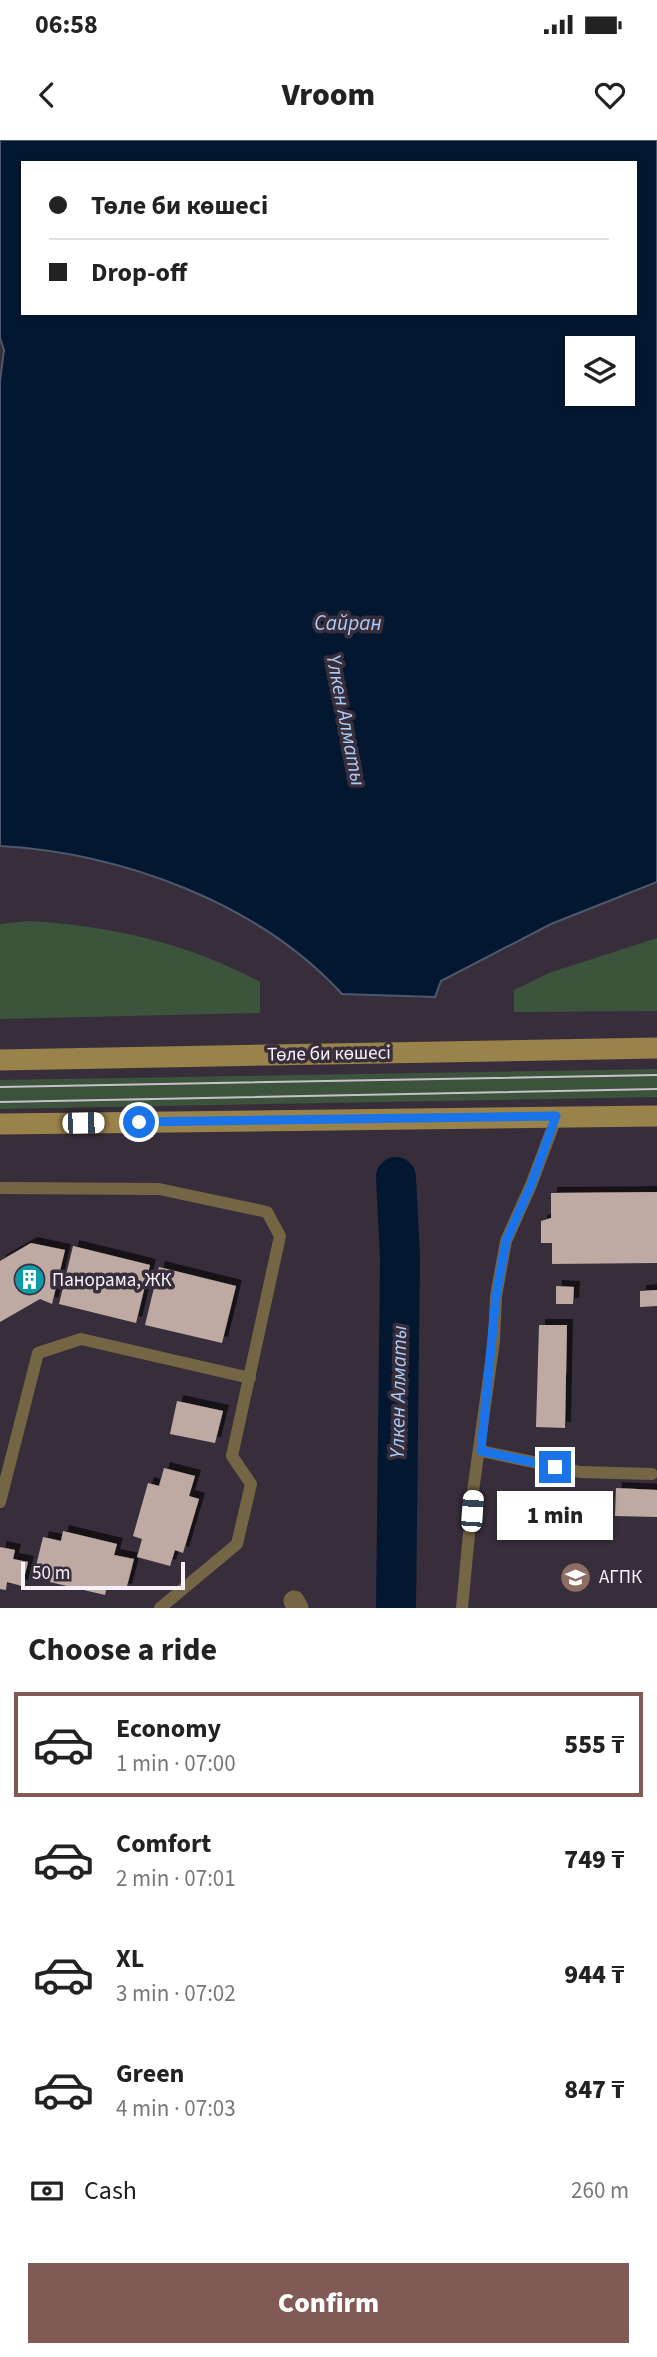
<!DOCTYPE html>
<meta charset="utf-8">
<style>
:root{--surface:#fff;--page:#f2f2f2;--text:#222;--muted:#767676;--line:#e0e0e0;--accent:#815955}
body{margin:0;font-family:"Source Sans 3",sans-serif;background:var(--page);color:var(--text);height:100vh;display:flex;flex-direction:column;font-size:26px;white-space:nowrap}
*{box-sizing:border-box;margin:0}
p{font-size:23px;color:var(--muted)}
.icon{flex:none;width:38px;height:38px;fill:none;stroke:currentColor;stroke-width:2;stroke-linecap:round;stroke-linejoin:round}
.map{position:relative;height:1468px;overflow:hidden}
.side{display:flex;flex-direction:column;background:var(--surface);flex:1}
.side>*{flex:none}
.guide{position:absolute;left:21px;top:21px;width:616px;height:154px;border-radius:0px;box-shadow:0 2px 5px #0004;display:grid;align-content:center;height:154px;padding:0 28px;background:var(--surface)}
.tools{position:absolute;left:565px;top:196px;display:grid;gap:14px}
.tools a{display:grid;place-items:center;width:70px;height:70px;border-radius:0px;background:var(--surface);box-shadow:0 2px 5px #0004;font-size:35px}
.scale{position:absolute;left:21px;bottom:18px;width:164px;box-sizing:border-box;padding-left:7px;border:4px solid #f7f1fa;border-top:0;font-size:19px;line-height:24px;white-space:nowrap;color:#f7f1fa;-webkit-text-stroke:5px #382e3b;paint-order:stroke}
.end{position:absolute;width:32px;height:32px;margin:-16px;border:9px solid #1a73e8;background:#fff;box-shadow:0 0 0 4px #fff}
.from{border-radius:50%}
.bubble{position:absolute;height:49px;border-radius:0px;background:var(--surface);box-shadow:0 2px 5px #0004;font-size:23px;font-weight:800;line-height:49px;text-align:center}
.car{position:absolute;width:21px;height:42px;margin:-21px -10px;border-radius:9px;box-shadow:0 0 5px 2px #0007;background:linear-gradient(#fff 24%,#345 0 40%,#fff 0 76%,#345 0 86%,#fff 0)}
.guide b{display:flex;align-items:center;gap:24px;height:66px;font-size:26px}
.guide b+b{border-top:2px solid var(--line)}
.guide i{width:18px;height:18px;background:var(--text)}
ul{padding:0;list-style:none}
li{display:flex;align-items:center;gap:21px;height:105px;margin:0 14px 10px;padding:0 14px;border:4px solid transparent;border-radius:0px}
li div{flex:1}
li b{display:block;font-size:26px}
li em{font-style:normal;font-weight:800}
li.selected{border-color:var(--accent)}
li>.icon{width:63px;height:63px;stroke-width:1.5}
h2{padding:0 28px;font-size:32px;line-height:84px}
.pay{display:flex;align-items:center;gap:18px;height:77px;padding:0 28px;font-size:26px}
.pay p{margin-inline-start:auto}
.primary-button{display:flex;gap:14px;margin-top:auto;padding:14px 28px}
.primary-button a{flex:1;height:80px;border-radius:0px;background:var(--accent);color:#fff;font-size:28px;font-weight:800;line-height:80px;text-align:center}
.status{display:flex;justify-content:space-between;align-items:center;height:49px;padding:0 35px;background:var(--surface);direction:ltr}
.status svg{height:19px;fill:currentColor}
header{display:flex;justify-content:space-between;align-items:center;height:91px;padding:0 28px;background:var(--surface);font-size:32px;font-weight:800}
.map>svg:first-child{display:block}
.green{fill:#3c533c}
.water{fill:#041731;stroke:#4d586d;stroke-width:2;fill-rule:evenodd}
.lines{fill:none;stroke-linecap:round;stroke-linejoin:round}
.river{stroke:#041731;stroke-width:40}
.building{fill:#beaaa3;filter:url(#shadow)}
.lane{stroke:#746644;stroke-width:12}
.street{stroke:#746644;stroke-width:21}
.secondary{stroke:#99834a;stroke-width:21}
.tram{stroke:#c8c1cb;stroke-width:2}
.route{stroke:#1a73e8;stroke-width:9}
.labels{text-anchor:middle;dominant-baseline:central;stroke-width:7;stroke-linejoin:round;paint-order:stroke}
.street-label{font-size:19px;fill:#f7f1fa;stroke:#382e3b}
.poi-label{font-size:19px;fill:#f7f1fa;stroke:#382e3b;text-anchor:start}
.water-label{font-size:21px;font-style:italic;fill:#acccf7;stroke:#382e3b}
</style>
<div class="status"><b>06:58</b><svg viewBox="0 0 49 12"><path d="M0 12V9h3v3zM5 12V6h3v6zM10 12V3h3v9zM15 12V0h3v12zM26 1h20v11H26zM47 4h2v5h-2z"/></svg></div>
<header><svg class="icon" aria-label="back" viewBox="0 0 24 24"><path d="M15 5l-7 7 7 7"/></svg>Vroom<svg class="icon" aria-label="heart" viewBox="0 0 24 24"><path d="M12 20l-8-8c-3-5 5-10 8-4 3-6 11-1 8 4z"/></svg></header>
<div class="map">
<svg width="657" height="1468" viewBox="0 0 657 1468">
<defs>
<filter id="shadow"><feDropShadow dx="6" dy="-6" stdDeviation="0" flood-color="#0009"/></filter>
</defs>
<rect width="100%" height="100%" fill="#382e3b"/>
<g class="green">
<path d="M30,781C112,786 187,803 260,842V873L0,879V784Z"/>
<path d="M657,798V871L514,872V850L549,833Z"/>
<path d="M657,929V957L0,969V940Z"/>
</g>
<path class="water" d="M0,0H657V742L551,784L441,841L435,857L342,854C259,763 122,713 0,706V241L4,210L0,198ZM23,23H635V173H23ZM578,208H623V254H578Z"/>
<g class="lines">
<path class="river" d="M396,1468L400,1118L396,1037"/>
</g>
<g class="building">
<path d="M657,1052V1123L552,1124V1103H541V1081L551,1078V1053Z"/>
<path d="M31,1103L65,1110L52,1164L40,1159L0,1182V1121Z"/>
<path d="M73,1106L150,1125L136,1183L59,1164Z"/>
<path d="M159,1127L236,1146L222,1203L145,1185Z"/>
<path d="M556,1146L574,1147L573,1164H556Z"/>
<path d="M657,1150V1166L640,1167V1151Z"/>
<path d="M539,1185H567L565,1288L536,1287Z"/>
<path d="M177,1261L223,1271L215,1303L170,1294Z"/>
<path d="M164,1328L195,1336L189,1356L199,1359L183,1413L175,1410L170,1426L137,1417L142,1399L133,1396L148,1343L159,1346Z"/>
<path d="M616,1348L657,1350V1377L615,1376Z"/>
<path d="M63,1391L117,1404L114,1415L134,1419L126,1450L107,1446L105,1455L50,1442L52,1434L35,1430L43,1397L61,1401Z"/>
<path d="M0,1407L15,1410L13,1419L28,1422L22,1446L7,1442L6,1450L0,1449Z"/>
</g>
<g class="lines">
<g class="lane">
<path d="M0,1048L159,1049L267,1072L280,1096L232,1316L251,1344L237,1404L160,1468"/>
<path d="M481,1311L580,1332L652,1334"/>
<path d="M0,1362L38,1213L81,1199L250,1238"/>
<path d="M462,1468L473,1351L494,1201L496,1156L506,1101L531,1045L557,976"/>
</g>
<path class="street" d="M294,1461L298,1468"/>
<g class="secondary">
<path d="M0,920L657,908"/>
<path d="M0,984L657,976"/>
</g>
<g class="tram">
<path d="M0,947L657,935"/>
<path d="M0,962L657,949"/>
</g>
</g>
<g class="lines">
<path class="route" d="M139,982L556,976L531,1045L506,1101L496,1156L481,1311L555,1327"/>
</g>
<defs>
<symbol id="building-disc" viewBox="-11 -11 22 22"><circle r="9.5" fill="#0f9aa8" stroke="#382e3b"/><path d="M-4-6H4V6H1V3H-1V6H-4ZM-2.5-4.3h1.7v1.8h-1.7ZM.8-4.3h1.7v1.8H.8ZM-2.5-1h1.7V.8h-1.7ZM.8-1h1.7V.8H.8Z" fill="#fff"/></symbol>
<symbol id="university-disc" viewBox="-11 -11 22 22"><circle r="9.5" fill="#8d6e63" stroke="#382e3b"/><path d="M0-5L7-2L0 1L-7-2ZM-4 1L0 2.5L4 1V4Q0 6-4 4Z" fill="#fff"/></symbol>
</defs>
<g fill-rule="evenodd">
<use href="#building-disc" x="12" y="1122" width="35" height="35"/>
<use href="#university-disc" x="558" y="1420" width="35" height="35"/>
</g>
<g class="labels">
<g class="street-label">
<text transform="translate(329 914) rotate(-1)">Төле би көшесі</text>
</g>
<g class="poi-label">
<text x="52" y="1140">Панорама, ЖК</text>
<text x="599" y="1437">АГПК</text>
</g>
<g class="water-label">
<text x="348" y="483">Сайран</text>
<text transform="translate(346 580) rotate(79)">Үлкен Алматы</text>
<text transform="translate(398 1252) rotate(-89)">Үлкен Алматы</text>
</g>
</g>
</svg>
<div class="tools">
<a><svg class="icon" aria-label="layers" viewBox="0 0 24 24"><path d="M12 4l9 5-9 5-9-5zM3 14l9 5 9-5"/></svg></a>
</div>
<div class="scale">50 m</div>
<i class="end from" style="left:139px;top:982px"></i>
<i class="end" style="left:555px;top:1327px"></i>
<div class="bubble" style="left:497px;top:1351px;width:116px">1 min</div>
<i class="car" style="left:83px;top:983px;rotate:89deg"></i>
<i class="car" style="left:472px;top:1371px;rotate:4deg"></i>
<div class="guide">
<b><i class="from"></i>Төле би көшесі</b>
<b><i></i>Drop-off</b>
</div>
</div>
<section class="side">
<h2>Choose a ride</h2>
<ul>
<li class="selected"><svg class="icon" aria-label="car" viewBox="0 0 24 24"><path d="M5 17H2v-5l4-1 3-4h7l3 4 3 1v5h-3M9 17h6M6 11h13"/><circle cx="7" cy="17" r="2"/><circle cx="17" cy="17" r="2"/></svg><div><b>Economy</b><p>1 min · 07:00</p></div><em>555 ₸</em></li>
<li><svg class="icon" aria-label="car" viewBox="0 0 24 24"><path d="M5 17H2v-5l4-1 3-4h7l3 4 3 1v5h-3M9 17h6M6 11h13"/><circle cx="7" cy="17" r="2"/><circle cx="17" cy="17" r="2"/></svg><div><b>Comfort</b><p>2 min · 07:01</p></div><em>749 ₸</em></li>
<li><svg class="icon" aria-label="car" viewBox="0 0 24 24"><path d="M5 17H2v-5l4-1 3-4h7l3 4 3 1v5h-3M9 17h6M6 11h13"/><circle cx="7" cy="17" r="2"/><circle cx="17" cy="17" r="2"/></svg><div><b>XL</b><p>3 min · 07:02</p></div><em>944 ₸</em></li>
<li><svg class="icon" aria-label="car" viewBox="0 0 24 24"><path d="M5 17H2v-5l4-1 3-4h7l3 4 3 1v5h-3M9 17h6M6 11h13"/><circle cx="7" cy="17" r="2"/><circle cx="17" cy="17" r="2"/></svg><div><b>Green</b><p>4 min · 07:03</p></div><em>847 ₸</em></li>
</ul>
<div class="pay"><svg class="icon" aria-label="cash" viewBox="0 0 24 24"><path d="M3 7h18v10H3z"/><circle cx="12" cy="12" r="2"/></svg>Cash<p>260 m</p></div>
<div class="primary-button"><a>Confirm</a></div>
</section>
